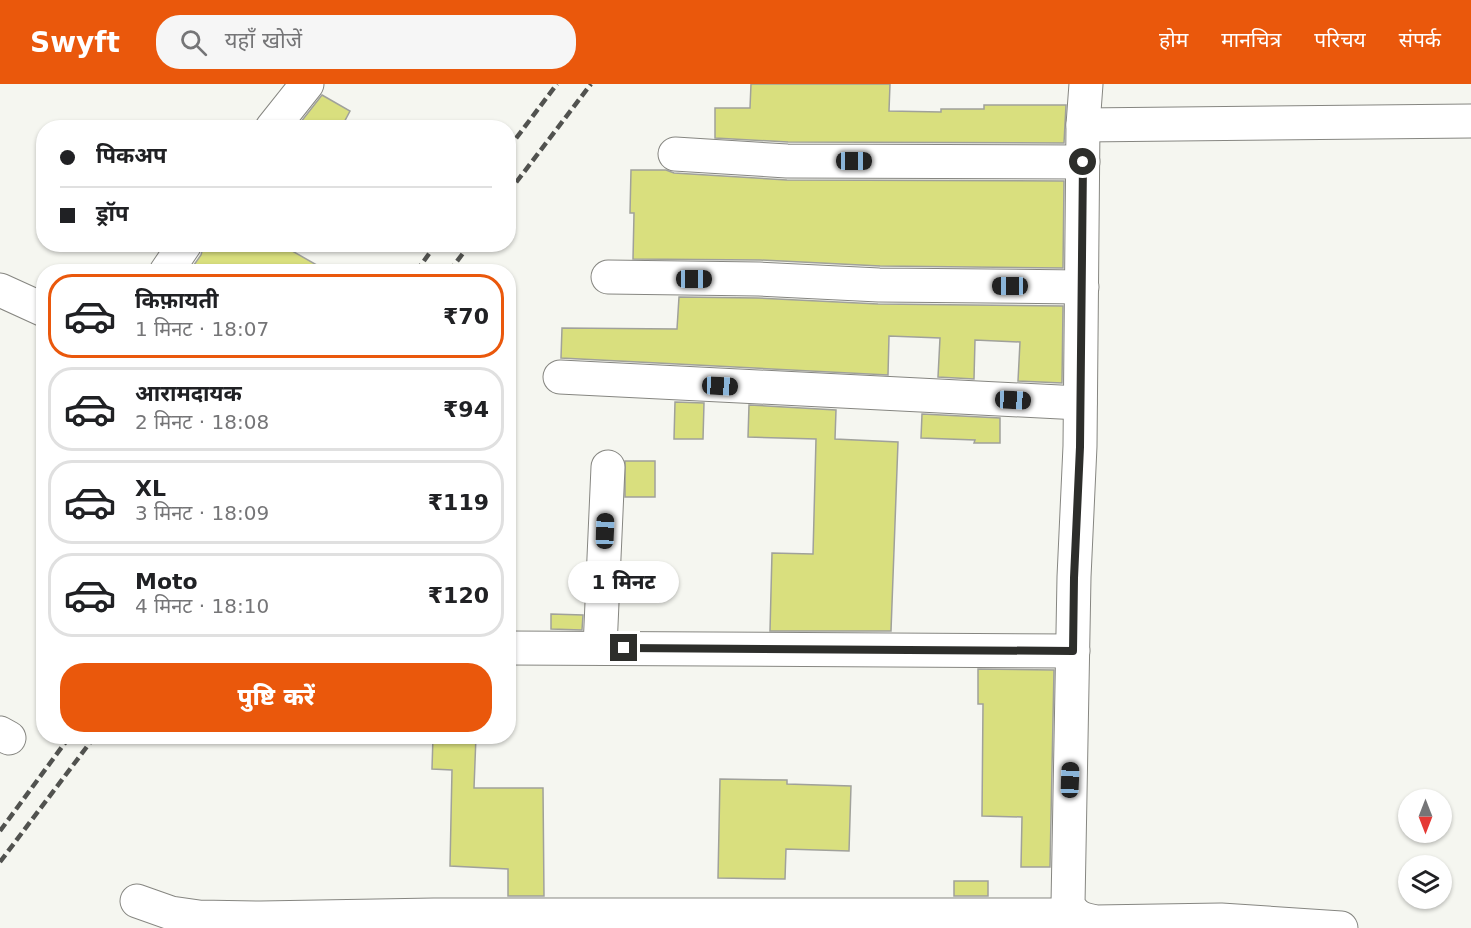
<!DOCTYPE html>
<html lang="hi">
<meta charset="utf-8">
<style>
:root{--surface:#fff;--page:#f6f6f6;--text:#202124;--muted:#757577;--line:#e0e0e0;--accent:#ea580c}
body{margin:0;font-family:"DejaVu Sans","Noto Sans Devanagari",sans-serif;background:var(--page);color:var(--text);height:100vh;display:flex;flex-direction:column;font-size:22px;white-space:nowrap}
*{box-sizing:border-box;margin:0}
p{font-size:20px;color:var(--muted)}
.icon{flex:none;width:33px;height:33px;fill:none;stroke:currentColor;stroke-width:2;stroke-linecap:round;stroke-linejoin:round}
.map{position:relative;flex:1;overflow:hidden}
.side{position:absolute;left:36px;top:180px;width:480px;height:480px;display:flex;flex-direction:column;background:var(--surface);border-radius:24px;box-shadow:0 2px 4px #0004}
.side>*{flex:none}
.hud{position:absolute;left:36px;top:36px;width:480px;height:132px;border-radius:24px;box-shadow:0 2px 4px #0004;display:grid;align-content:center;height:132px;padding:0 24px;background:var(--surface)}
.needle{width:39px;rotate:180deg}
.controls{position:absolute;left:1398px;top:705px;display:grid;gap:12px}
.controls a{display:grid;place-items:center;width:54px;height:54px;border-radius:50%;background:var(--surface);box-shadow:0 2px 4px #0004;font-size:30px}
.end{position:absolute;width:27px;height:27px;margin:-14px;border:8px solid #2d2e2b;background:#fff;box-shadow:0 0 0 3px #fff}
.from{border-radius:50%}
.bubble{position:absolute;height:42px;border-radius:21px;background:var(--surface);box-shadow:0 2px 4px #0004;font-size:20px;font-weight:800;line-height:42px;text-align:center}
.car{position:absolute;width:18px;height:36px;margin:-18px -9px;border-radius:8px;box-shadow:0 0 4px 2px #0007;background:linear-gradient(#222 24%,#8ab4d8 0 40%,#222 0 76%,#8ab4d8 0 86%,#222 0)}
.hud b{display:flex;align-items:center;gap:21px;height:57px;font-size:22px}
.hud b+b{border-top:2px solid var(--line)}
.hud i{width:15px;height:15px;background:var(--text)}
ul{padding:10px 0 0;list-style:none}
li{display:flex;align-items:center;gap:18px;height:84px;margin:0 12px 9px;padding:0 12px;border:3px solid var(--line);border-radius:24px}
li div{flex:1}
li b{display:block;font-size:22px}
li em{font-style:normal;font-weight:800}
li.on{border-color:var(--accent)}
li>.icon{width:54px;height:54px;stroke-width:1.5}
.primary-button{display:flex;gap:12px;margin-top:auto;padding:12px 24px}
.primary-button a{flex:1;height:69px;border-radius:24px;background:var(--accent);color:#fff;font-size:24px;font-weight:800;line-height:69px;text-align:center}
header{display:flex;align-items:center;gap:36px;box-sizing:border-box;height:84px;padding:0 30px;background:var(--accent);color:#fff}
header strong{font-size:28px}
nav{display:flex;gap:33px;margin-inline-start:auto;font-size:21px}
.search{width:420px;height:54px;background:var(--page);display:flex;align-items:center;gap:15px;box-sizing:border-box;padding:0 21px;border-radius:24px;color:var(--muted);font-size:22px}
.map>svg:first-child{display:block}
.building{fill:#d9df7e;stroke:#a0a19b;stroke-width:1.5}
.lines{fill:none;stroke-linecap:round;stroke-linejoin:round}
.minor-casing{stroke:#868681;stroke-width:35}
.minor{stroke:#fff;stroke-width:33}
.rail{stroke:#51524f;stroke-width:4.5;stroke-dasharray:9 4.5;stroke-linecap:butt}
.route{stroke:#2d2e2b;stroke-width:8}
</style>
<header>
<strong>Swyft</strong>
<div class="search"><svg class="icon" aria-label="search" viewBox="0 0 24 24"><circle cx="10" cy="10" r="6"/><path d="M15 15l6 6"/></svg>यहाँ खोजें</div>
<nav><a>होम</a><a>मानचित्र</a><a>परिचय</a><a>संपर्क</a></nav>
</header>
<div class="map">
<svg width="1471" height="844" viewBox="0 0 1471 844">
<rect width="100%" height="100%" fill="#f5f6f0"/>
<g class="building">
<path d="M751,0H890L889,27L941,28V25H984V21H1066L1064,59L788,58L715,54V24H750Z"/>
<path d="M322,11L350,27L341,44H309L300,39Z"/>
<path d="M631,86H666L674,89L787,96L1064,97L1063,184L880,182L760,176L633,175L634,129H630Z"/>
<path d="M204,160H280L329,188H189L201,171Z"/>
<path d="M679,213L758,214L878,220L1063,222L1062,299L1018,297L1020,258L975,256L974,295L938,293L940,254L889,252L888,291L561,274L562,244L677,245Z"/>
<path d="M675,318L704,319L703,355H674Z"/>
<path d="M749,321L836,326L835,355L898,358L891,547H770L772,469L813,470L816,355L748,353Z"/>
<path d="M922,330L1000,334V359H974L975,356L921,354Z"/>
<rect x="625" y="377" width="30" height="36"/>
<path d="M551,530L583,531L582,546L551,545Z"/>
<path d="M978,585L1054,586L1050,783H1021L1022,733L982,732L983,620H978Z"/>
<path d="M433,652H476L474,704H543L544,812H508V785L450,782L452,686L432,685Z"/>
<path d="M720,695L787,696V700L851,702L849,767L786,765L785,795L718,794Z"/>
<rect x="954" y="797" width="34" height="15"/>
</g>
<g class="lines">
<defs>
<g id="minor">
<path d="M1086,0L1083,41L1080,362L1074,493L1068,820C1075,833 1081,835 1096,838L1221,836L1341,844"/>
<path d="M1083,41L1471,37"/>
<path d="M272,44L307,0"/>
<path d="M675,70L787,77L1083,78"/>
<path d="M166,188L185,160"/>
<path d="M608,193L759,195L879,201L1082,203"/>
<path d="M0,206L44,226"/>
<path d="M560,293L1080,319"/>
<path d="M508,564L1073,567"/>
<path d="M600,564L608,383"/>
<path d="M0,649L9,654"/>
<path d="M137,817L171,829L199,833L261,834L434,831H1074"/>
</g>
</defs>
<use href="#minor" class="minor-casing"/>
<use href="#minor" class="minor"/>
<g class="rail">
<path d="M508,65L557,0"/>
<path d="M508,109L591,0"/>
<path d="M416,188L436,160"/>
<path d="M449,188L470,160"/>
<path d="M0,747L70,652"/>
<path d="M0,778L95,652"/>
</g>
</g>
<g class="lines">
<path class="route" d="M624,564L1073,567L1074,494L1080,363L1083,78"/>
</g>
</svg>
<div class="controls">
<a><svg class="needle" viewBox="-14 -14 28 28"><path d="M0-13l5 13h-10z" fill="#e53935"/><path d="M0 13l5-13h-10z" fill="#757577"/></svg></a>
<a><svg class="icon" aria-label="layers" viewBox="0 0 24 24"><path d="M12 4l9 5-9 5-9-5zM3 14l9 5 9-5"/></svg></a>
</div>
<i class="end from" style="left:1083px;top:78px"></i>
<i class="end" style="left:624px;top:564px"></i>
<div class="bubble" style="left:568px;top:477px;width:111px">1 मिनट</div>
<i class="car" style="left:854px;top:77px;rotate:90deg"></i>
<i class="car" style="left:694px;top:195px;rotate:90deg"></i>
<i class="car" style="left:1010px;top:202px;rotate:270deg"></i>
<i class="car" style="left:720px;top:302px;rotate:93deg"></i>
<i class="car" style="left:1013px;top:316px;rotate:93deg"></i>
<i class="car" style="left:605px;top:447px;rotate:2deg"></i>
<i class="car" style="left:1070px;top:696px;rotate:2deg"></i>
<div class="hud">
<b><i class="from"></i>पिकअप</b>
<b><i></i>ड्रॉप</b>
</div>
<section class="side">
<ul>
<li class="on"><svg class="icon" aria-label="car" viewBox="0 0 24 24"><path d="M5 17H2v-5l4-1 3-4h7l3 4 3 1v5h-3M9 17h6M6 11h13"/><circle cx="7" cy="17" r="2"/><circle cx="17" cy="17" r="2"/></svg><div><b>किफ़ायती</b><p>1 मिनट · 18:07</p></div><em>₹70</em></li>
<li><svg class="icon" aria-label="car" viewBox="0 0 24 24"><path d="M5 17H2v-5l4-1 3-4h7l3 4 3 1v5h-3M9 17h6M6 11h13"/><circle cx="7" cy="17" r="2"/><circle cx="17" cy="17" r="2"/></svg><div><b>आरामदायक</b><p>2 मिनट · 18:08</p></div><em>₹94</em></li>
<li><svg class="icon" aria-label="car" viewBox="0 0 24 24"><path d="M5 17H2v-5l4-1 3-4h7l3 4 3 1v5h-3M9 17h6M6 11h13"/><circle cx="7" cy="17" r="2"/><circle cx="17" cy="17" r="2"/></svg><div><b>XL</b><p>3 मिनट · 18:09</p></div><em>₹119</em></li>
<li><svg class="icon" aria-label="car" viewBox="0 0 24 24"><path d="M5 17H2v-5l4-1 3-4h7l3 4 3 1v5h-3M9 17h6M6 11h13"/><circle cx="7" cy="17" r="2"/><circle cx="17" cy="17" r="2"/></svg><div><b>Moto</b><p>4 मिनट · 18:10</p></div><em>₹120</em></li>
</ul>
<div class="primary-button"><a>पुष्टि करें</a></div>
</section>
</div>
